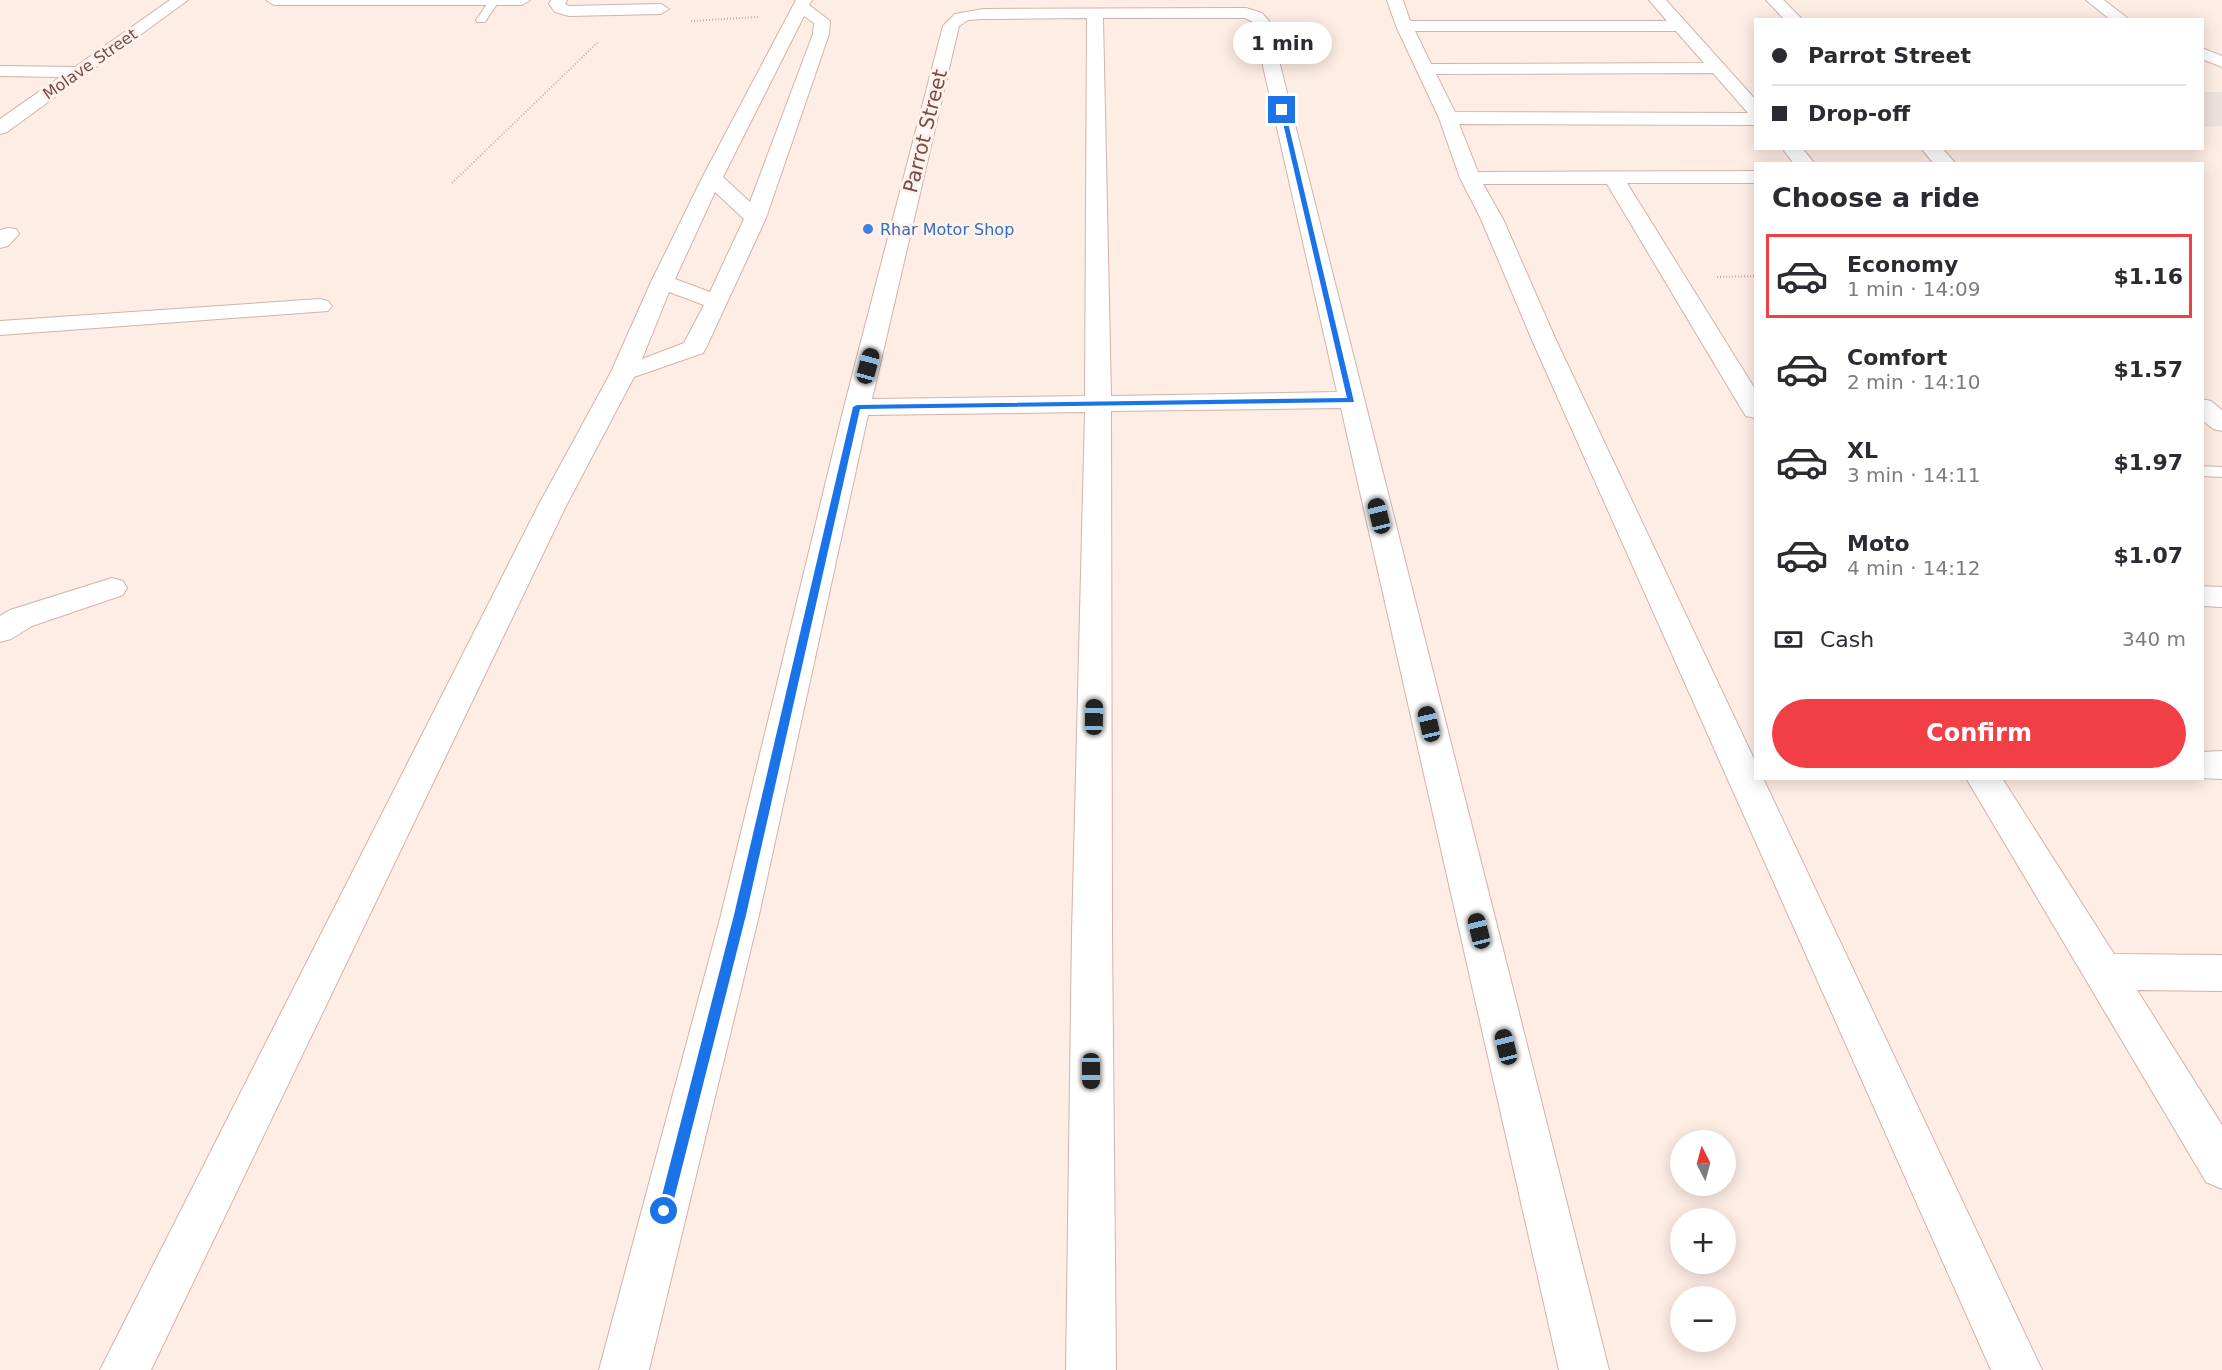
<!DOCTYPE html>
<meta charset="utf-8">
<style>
:root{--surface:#fff;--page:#f7f7f7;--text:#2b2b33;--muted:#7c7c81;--line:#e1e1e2;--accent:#f23f46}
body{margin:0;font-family:"DejaVu Sans",sans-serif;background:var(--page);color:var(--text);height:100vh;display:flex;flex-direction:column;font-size:22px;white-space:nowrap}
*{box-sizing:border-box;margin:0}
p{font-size:20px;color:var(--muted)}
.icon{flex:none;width:33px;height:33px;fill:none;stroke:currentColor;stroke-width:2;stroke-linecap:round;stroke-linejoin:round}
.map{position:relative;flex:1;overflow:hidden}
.panel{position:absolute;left:1754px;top:162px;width:450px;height:618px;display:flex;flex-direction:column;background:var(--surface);border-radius:0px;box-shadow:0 3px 15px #0003}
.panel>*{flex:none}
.banner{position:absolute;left:1754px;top:18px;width:450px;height:132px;border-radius:0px;box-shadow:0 3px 15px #0003;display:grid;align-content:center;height:132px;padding:0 18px;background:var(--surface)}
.needle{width:39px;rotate:354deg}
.buttons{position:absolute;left:1670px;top:1130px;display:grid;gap:12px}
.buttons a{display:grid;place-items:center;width:66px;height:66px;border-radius:50%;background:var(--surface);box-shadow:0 3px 15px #0003;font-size:30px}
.end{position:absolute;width:27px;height:27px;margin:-14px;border:8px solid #1a73e8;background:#fff;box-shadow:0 0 0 3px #fff}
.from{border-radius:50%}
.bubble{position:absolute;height:42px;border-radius:21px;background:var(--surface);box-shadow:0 3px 15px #0003;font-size:20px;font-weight:800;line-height:42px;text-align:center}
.car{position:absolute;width:18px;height:36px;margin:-18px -9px;border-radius:8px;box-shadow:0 0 4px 2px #0007;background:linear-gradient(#222 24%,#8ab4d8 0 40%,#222 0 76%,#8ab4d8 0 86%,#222 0)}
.banner b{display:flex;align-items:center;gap:21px;height:57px;font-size:22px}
.banner b+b{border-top:2px solid var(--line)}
.banner i{width:15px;height:15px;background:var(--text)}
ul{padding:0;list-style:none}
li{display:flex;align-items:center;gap:18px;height:84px;margin:0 12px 9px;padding:0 6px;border:3px solid transparent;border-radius:0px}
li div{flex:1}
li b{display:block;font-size:22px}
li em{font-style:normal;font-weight:800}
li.active{border-color:var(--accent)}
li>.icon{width:54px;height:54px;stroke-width:1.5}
h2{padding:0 18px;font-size:27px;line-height:72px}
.pay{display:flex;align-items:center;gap:15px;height:66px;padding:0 18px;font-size:22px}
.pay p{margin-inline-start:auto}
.primary-button{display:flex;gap:12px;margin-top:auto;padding:12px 18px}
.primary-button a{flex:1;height:69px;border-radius:36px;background:var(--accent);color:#fff;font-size:24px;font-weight:800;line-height:69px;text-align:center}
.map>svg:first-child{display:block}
.industrial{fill:#ede2de}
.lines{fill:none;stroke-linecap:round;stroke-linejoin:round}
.service-casing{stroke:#d3b2ab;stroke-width:2}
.minor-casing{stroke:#d3b2ab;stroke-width:2}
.path{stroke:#dba39c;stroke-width:2;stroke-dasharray:1 2;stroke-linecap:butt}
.service{fill:#fff;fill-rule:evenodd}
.minor{fill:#fff;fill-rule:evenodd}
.route{fill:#1a73e8}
.shop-dot{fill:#3f7fe0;stroke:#fff2ec;stroke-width:2}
.labels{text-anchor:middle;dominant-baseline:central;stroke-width:6;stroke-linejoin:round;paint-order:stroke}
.far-street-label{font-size:16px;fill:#794b47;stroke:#fff2ec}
.far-shop-label{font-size:16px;fill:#366cbe;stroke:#fff2ec;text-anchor:start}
.street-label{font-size:20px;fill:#794b47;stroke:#fff2ec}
</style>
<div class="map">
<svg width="2222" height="1370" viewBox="0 0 2222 1370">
<rect width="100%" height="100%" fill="#feede4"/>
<path class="industrial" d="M2202,92H2222V126L2202,127Z"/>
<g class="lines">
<defs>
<g id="service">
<path d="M490,0L499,1L485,22H477L476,20Z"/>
<path d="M2202,466L2222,467V477L2202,476Z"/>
</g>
<g id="minor">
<path d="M170,0H188L7,132L0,134V119L60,77L0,76V66L75,67Z"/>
<path d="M266,0H530L522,5H274Z"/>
<path d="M551,0H567L565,4L569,6L661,4L669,9L661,14L569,16L555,12L549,4Z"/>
<path d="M796,0H812L809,5L830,21L829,34L766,218L706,348L703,353L634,377L566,506L151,1370H100L538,506L611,372L651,282L702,178ZM804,16L814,23L813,34L750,202L723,177ZM715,192L744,219L710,292L675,279ZM669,292L704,305L684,343L642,359Z"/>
<path d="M1387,0H1403L1410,21H1667L1649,0H1666L1755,99V125L1459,124L1478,172L1755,171V183H1627L1755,389V418L1746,416L1742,410L1607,184H1483L1503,219L1556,340L1755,761V778H1763L2042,1370H1991L1532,340L1481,219L1460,178L1439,118L1396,26ZM1415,31H1676L1704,63L1431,64ZM1713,73L1748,113L1455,112L1436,74Z"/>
<path d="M1766,0H1783L1803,20H1785Z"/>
<path d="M2086,0H2104L2130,20H2111Z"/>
<path d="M1246,8L1262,13L1269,21L1609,1370H1559L1341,408L1111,411L1112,933L1116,1370H1066L1072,933L1085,412L868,415L759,915L649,1370H599L721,915L844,407L943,26L955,14L983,9ZM1087,18L1085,396L872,399L959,26L968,20L983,19ZM1103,18H1245L1253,22L1337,392L1111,396Z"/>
<path d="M2202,48L2222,56V67L2202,59Z"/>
<path d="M1782,148H1802L1815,164H1794Z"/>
<path d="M1921,148H1942L1956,164H1934Z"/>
<path d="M8,228L16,229L19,234L8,246L0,248V230Z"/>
<path d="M320,299L328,301L332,306L328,311L0,335V321Z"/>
<path d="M2202,399L2211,401L2222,410V431L2213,429L2202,420Z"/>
<path d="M112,578L123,581L127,588L123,595L32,626L11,639L0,642V616L10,610Z"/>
<path d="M2202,586L2222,587V607L2202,606Z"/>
<path d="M2222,751V779L2199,778H2202V752Z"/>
<path d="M1966,778H2002L2114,954L2222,955V991L2137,990L2222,1125V1189L2206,1182Z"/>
</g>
</defs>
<use href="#service" class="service-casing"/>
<use href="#minor" class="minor-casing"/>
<g class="path">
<path d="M691,21L758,17"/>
<path d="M452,183L598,42"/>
<path d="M1717,277L1755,276"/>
</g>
<use href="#service" class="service"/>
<use href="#minor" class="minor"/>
</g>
<path class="route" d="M1282,109L1285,110L1354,402L860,409L746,915L671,1211L669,1216L664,1218L660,1216L658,1211L734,915L853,407L857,405L1347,398L1280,110Z"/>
<circle class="shop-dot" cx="868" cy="229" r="6"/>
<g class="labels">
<g class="far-street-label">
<text transform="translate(90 64) rotate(-35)">Molave Street</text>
</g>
<g class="far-shop-label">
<text x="880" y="229">Rhar Motor Shop</text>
</g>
<g class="street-label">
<text transform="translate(925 131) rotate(-76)">Parrot Street</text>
</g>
</g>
</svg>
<div class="buttons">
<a><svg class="needle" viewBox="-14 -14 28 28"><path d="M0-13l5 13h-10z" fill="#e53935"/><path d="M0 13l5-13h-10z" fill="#7c7c81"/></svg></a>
<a>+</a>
<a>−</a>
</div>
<i class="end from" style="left:664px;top:1211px"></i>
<i class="end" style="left:1282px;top:110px"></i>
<div class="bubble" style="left:1233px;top:22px;width:99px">1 min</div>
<i class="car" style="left:868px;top:366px;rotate:15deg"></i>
<i class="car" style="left:1379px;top:516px;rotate:346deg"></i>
<i class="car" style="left:1094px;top:717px;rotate:1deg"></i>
<i class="car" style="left:1429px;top:724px;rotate:347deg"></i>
<i class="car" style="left:1479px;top:931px;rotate:346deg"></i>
<i class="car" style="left:1506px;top:1047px;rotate:346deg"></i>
<i class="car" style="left:1091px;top:1071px;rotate:180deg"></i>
<div class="banner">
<b><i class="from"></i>Parrot Street</b>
<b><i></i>Drop-off</b>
</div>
<section class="panel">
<h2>Choose a ride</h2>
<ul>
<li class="active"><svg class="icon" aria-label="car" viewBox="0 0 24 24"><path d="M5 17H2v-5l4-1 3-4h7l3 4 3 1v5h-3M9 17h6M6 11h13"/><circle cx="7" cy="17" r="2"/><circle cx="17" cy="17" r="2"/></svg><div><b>Economy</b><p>1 min · 14:09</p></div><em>$1.16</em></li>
<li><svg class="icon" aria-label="car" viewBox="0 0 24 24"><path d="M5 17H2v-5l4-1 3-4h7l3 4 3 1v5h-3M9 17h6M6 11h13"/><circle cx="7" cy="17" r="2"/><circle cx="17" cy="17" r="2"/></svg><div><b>Comfort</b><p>2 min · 14:10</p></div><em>$1.57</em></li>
<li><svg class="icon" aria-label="car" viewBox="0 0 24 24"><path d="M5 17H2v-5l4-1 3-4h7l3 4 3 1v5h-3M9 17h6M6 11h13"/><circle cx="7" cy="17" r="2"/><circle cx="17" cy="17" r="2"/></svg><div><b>XL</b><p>3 min · 14:11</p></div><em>$1.97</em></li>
<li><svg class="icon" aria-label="car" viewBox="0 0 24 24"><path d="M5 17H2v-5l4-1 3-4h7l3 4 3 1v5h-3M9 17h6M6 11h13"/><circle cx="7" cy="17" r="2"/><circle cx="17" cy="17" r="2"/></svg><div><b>Moto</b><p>4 min · 14:12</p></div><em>$1.07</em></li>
</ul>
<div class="pay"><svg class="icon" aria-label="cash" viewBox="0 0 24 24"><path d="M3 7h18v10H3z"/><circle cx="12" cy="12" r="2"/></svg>Cash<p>340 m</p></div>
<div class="primary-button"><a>Confirm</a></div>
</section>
</div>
